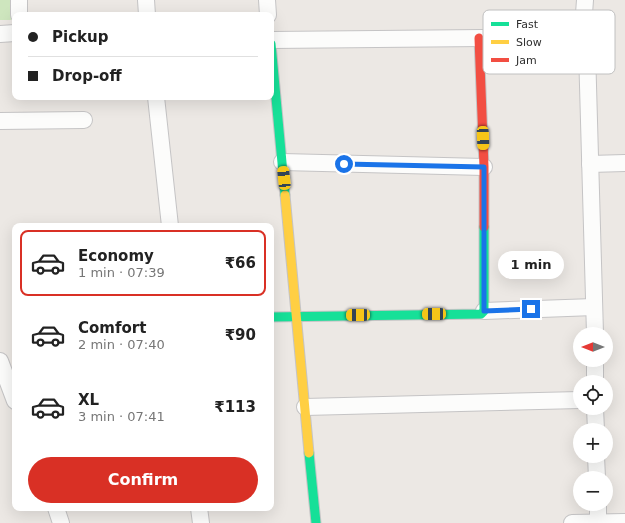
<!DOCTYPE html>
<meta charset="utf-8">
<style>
:root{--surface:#fff;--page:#f2f2f2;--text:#222;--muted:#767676;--line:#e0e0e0;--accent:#d93025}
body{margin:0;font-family:"DejaVu Sans",sans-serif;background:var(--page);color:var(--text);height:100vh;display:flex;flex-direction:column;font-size:15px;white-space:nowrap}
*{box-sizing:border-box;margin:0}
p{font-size:13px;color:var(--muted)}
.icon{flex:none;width:22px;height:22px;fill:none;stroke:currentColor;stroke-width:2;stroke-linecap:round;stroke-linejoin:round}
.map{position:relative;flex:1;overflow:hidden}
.drawer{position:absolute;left:12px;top:223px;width:262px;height:288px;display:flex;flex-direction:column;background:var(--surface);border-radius:8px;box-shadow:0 4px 16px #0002}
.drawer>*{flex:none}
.hud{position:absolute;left:12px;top:12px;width:262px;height:88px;border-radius:8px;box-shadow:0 4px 16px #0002;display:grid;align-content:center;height:88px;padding:0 16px;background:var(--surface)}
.needle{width:26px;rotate:270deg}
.fabs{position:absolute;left:573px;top:327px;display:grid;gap:8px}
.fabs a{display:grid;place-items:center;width:40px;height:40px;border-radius:50%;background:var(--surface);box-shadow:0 4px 16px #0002;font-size:20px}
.end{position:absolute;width:18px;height:18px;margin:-9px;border:5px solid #1a73e8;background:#fff;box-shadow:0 0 0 2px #fff}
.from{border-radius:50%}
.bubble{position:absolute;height:28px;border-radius:14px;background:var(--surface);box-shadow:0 4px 16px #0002;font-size:13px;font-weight:800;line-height:28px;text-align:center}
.car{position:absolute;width:12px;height:24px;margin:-12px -6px;border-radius:5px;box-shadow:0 0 3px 1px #0007;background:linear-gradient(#f5c518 24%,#345 0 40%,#f5c518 0 76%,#345 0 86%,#f5c518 0)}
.hud b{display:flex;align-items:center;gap:14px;height:38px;font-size:15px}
.hud b+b{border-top:1px solid var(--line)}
.hud i{width:10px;height:10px;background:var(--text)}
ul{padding:7px 0 0;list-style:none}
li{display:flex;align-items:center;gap:12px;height:66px;margin:0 8px 6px;padding:0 8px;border:2px solid transparent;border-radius:8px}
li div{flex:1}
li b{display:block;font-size:15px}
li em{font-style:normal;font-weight:800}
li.selected{border-color:var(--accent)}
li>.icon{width:36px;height:36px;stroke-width:1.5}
.cta{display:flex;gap:8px;margin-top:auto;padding:8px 16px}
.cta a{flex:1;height:46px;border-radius:24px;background:var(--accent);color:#fff;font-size:16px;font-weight:800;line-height:46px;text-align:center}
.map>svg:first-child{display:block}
.green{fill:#cee6be}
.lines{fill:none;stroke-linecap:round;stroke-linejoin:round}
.street-casing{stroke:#c5c4c5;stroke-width:18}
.fast-casing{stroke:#c5c4c5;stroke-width:11}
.slow-casing{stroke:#c5c4c5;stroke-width:11}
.jam-casing{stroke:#c5c4c5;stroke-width:11}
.street{stroke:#fcfcfb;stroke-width:16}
.fast{stroke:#16e098;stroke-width:9}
.slow{stroke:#ffcf43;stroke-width:9}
.jam{stroke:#f24e42;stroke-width:9}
.route{stroke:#1a73e8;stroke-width:5}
.key{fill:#fff;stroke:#c0c0c0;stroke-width:1}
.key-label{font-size:11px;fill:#2e2e2e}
</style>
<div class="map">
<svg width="625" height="523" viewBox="0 0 625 523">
<rect width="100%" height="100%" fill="#ece8e4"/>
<rect class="green" x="0" y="0" width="11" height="20"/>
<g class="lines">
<defs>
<g id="street">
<path d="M19,0V15"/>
<path d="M146,0L147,15"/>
<path d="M267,0L268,15"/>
<path d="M585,0L582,41L587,50L595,334"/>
<path d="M0,34L15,33"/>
<path d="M271,40L573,37L582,41"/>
<path d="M156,97L170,226"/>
<path d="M0,121L84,120"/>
<path d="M282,162L484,167"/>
<path d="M590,164L625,163"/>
<path d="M484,311L594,307"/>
<path d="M595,360V382"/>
<path d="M0,361L15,401"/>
<path d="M305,407L580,400"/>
<path d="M595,408L596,430"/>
<path d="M596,456L597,478"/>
<path d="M598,504V523"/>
<path d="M56,508L61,523"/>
<path d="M199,508L201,523"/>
<path d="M572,523L625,522"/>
</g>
<g id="fast">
<path d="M271,44L285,195"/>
<path d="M271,317L481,314L484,311V227"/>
<path d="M309,453L316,523"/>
</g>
<path id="slow" d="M285,195L309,453"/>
<path id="jam" d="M479,38L484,167V227"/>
</defs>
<use href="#street" class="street-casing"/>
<use href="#fast" class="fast-casing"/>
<use href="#slow" class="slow-casing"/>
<use href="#jam" class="jam-casing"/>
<use href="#street" class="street"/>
<use href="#fast" class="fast"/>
<use href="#slow" class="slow"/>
<use href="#jam" class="jam"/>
</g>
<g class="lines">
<path class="route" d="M344,164L484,167V311L531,309"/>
</g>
<rect x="483" y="10" width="132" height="64" rx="6" class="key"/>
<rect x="491" y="22" width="18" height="4" fill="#16e098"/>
<rect x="491" y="40" width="18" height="4" fill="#ffcf43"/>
<rect x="491" y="58" width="18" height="4" fill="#f24e42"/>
<g class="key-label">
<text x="516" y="28">Fast</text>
<text x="516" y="46">Slow</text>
<text x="516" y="64">Jam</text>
</g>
</svg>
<div class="fabs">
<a><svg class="needle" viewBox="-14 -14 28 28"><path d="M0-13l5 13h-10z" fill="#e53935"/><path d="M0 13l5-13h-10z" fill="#767676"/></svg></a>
<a><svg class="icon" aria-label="locate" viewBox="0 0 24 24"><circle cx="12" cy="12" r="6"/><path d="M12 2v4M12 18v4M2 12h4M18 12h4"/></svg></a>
<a>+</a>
<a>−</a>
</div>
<i class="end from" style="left:344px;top:164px"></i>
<i class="end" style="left:531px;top:309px"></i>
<div class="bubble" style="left:498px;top:251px;width:66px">1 min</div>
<i class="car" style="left:483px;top:138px;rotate:178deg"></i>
<i class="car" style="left:284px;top:178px;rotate:354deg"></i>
<i class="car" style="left:434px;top:314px;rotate:269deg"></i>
<i class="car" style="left:358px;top:315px;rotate:269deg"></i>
<div class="hud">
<b><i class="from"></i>Pickup</b>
<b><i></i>Drop-off</b>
</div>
<section class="drawer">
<ul>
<li class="selected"><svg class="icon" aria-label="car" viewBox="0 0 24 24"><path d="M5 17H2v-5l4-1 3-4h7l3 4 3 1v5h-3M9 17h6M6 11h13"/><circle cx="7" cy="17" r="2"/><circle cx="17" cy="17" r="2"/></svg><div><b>Economy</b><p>1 min · 07:39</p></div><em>₹66</em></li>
<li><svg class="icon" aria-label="car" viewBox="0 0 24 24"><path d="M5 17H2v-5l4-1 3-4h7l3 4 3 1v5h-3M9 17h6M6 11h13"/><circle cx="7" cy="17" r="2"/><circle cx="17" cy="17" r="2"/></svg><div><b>Comfort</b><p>2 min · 07:40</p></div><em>₹90</em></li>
<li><svg class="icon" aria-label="car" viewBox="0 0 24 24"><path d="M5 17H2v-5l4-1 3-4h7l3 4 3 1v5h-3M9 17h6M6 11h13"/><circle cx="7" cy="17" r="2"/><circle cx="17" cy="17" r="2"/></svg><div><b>XL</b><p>3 min · 07:41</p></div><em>₹113</em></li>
</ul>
<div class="cta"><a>Confirm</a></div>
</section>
</div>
